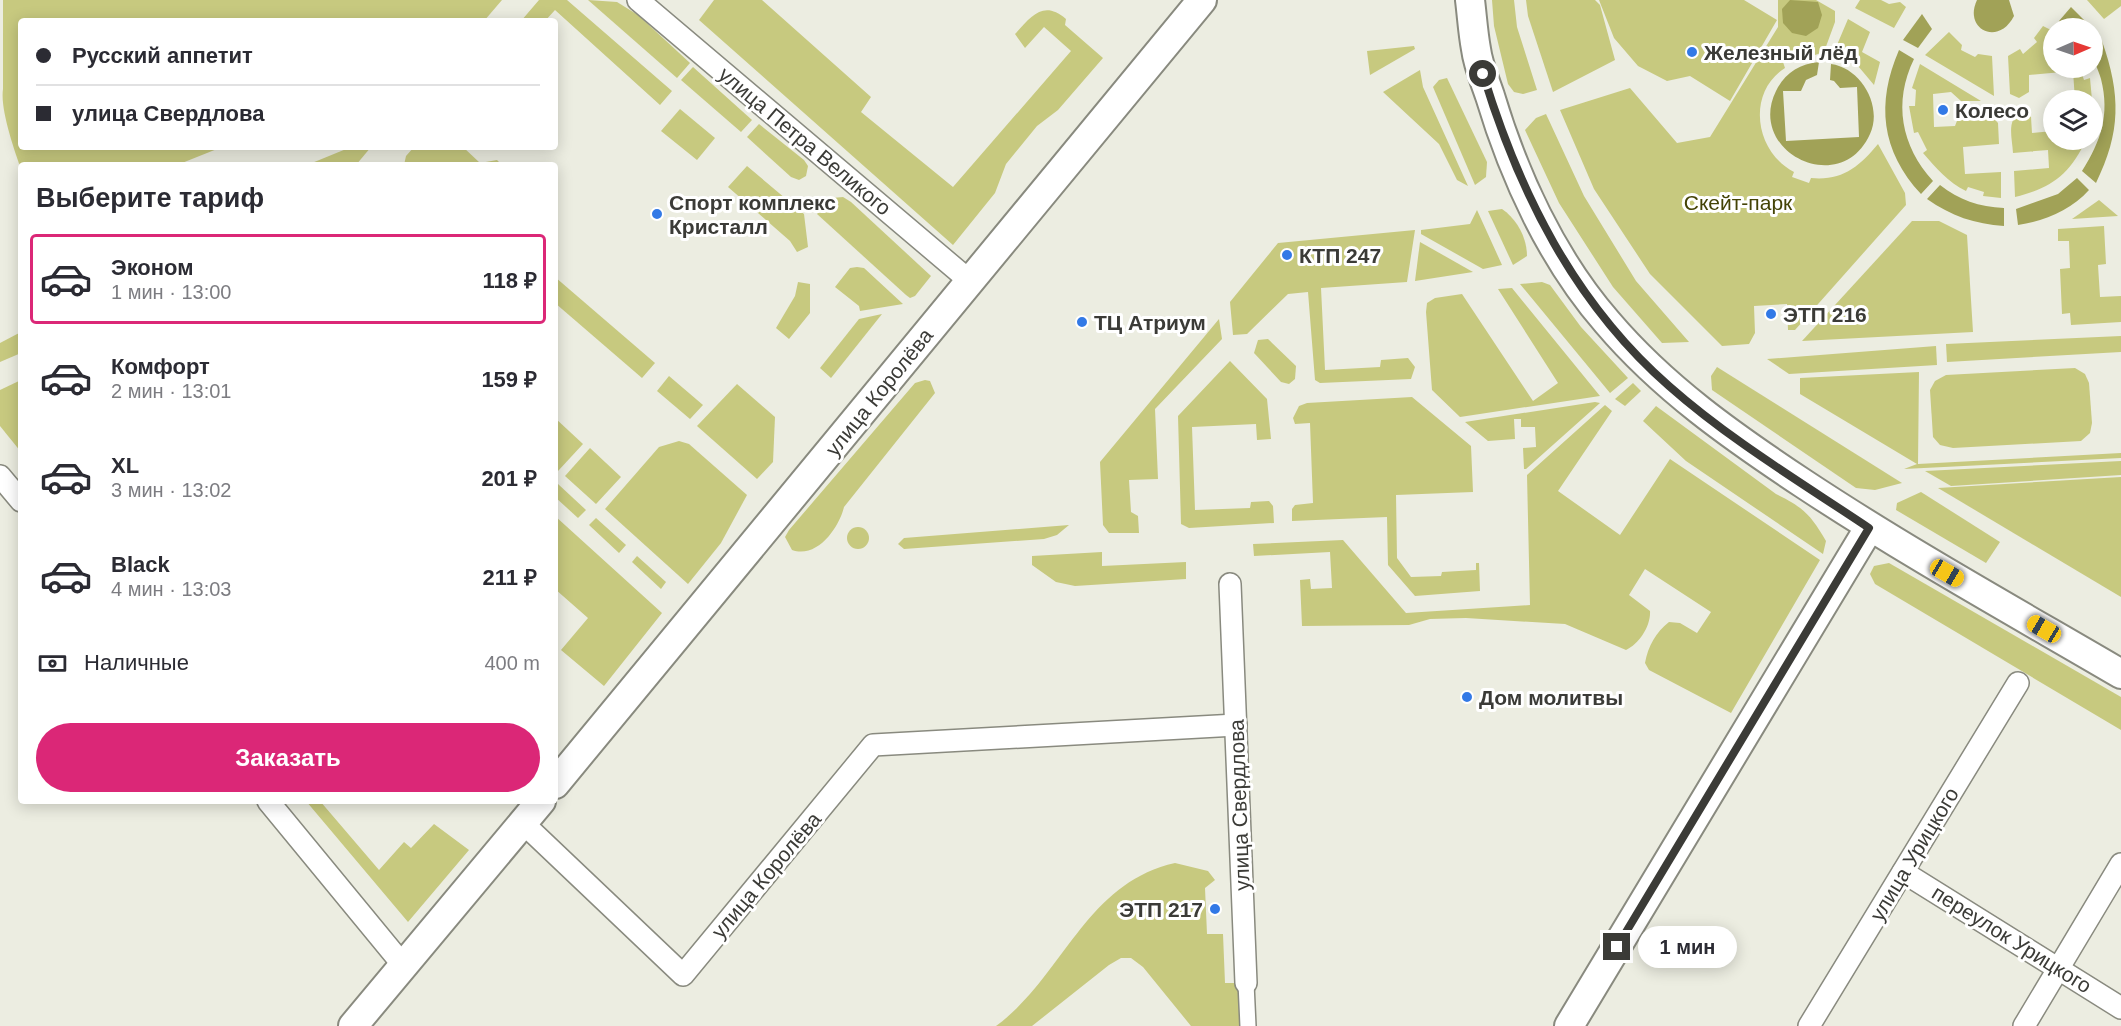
<!DOCTYPE html>
<html lang="ru">
<meta charset="utf-8">
<style>
:root{--surface:#fff;--page:#f2f2f3;--text:#2b2b33;--muted:#7c7c81;--line:#e1e1e2;--accent:#db2777}
body{margin:0;font-family:Arial,sans-serif;background:var(--page);color:var(--text);height:100vh;display:flex;flex-direction:column;font-size:22px;white-space:nowrap}
*{box-sizing:border-box;margin:0}
p{font-size:20px;color:var(--muted)}
.icon{flex:none;width:33px;height:33px;fill:none;stroke:currentColor;stroke-width:2;stroke-linecap:round;stroke-linejoin:round}
.map{position:relative;flex:1;overflow:hidden}
.drawer{position:absolute;left:18px;top:162px;width:540px;height:642px;display:flex;flex-direction:column;background:var(--surface);border-radius:6px;box-shadow:0 3px 15px #0003}
.drawer>*{flex:none}
.guide{position:absolute;left:18px;top:18px;width:540px;height:132px;border-radius:6px;box-shadow:0 3px 15px #0003;display:grid;align-content:center;height:132px;padding:0 18px;background:var(--surface)}
.needle{width:39px;rotate:88deg}
.controls{position:absolute;left:2043px;top:18px;display:grid;gap:12px}
.controls a{display:grid;place-items:center;width:60px;height:60px;border-radius:50%;background:var(--surface);box-shadow:0 3px 15px #0003;font-size:30px}
.end{position:absolute;width:27px;height:27px;margin:-14px;border:8px solid #3b3b37;background:#fff;box-shadow:0 0 0 3px #fff}
.from{border-radius:50%}
.bubble{position:absolute;height:42px;border-radius:21px;background:var(--surface);box-shadow:0 3px 15px #0003;font-size:20px;font-weight:800;line-height:42px;text-align:center}
.car{position:absolute;width:18px;height:36px;margin:-18px -9px;border-radius:8px;box-shadow:0 0 4px 2px #0007;background:linear-gradient(#f5c518 24%,#345 0 40%,#f5c518 0 76%,#345 0 86%,#f5c518 0)}
.guide b{display:flex;align-items:center;gap:21px;height:57px;font-size:22px}
.guide b+b{border-top:2px solid var(--line)}
.guide i{width:15px;height:15px;background:var(--text)}
ul{padding:0;list-style:none}
li{display:flex;align-items:center;gap:18px;height:90px;margin:0 12px 9px;padding:0 6px;border:3px solid transparent;border-radius:6px}
li div{flex:1}
li b{display:block;font-size:22px}
li em{font-style:normal;font-weight:800}
li.selected{border-color:var(--accent)}
li>.icon{width:54px;height:54px;stroke-width:1.5}
h2{padding:0 18px;font-size:27px;line-height:72px}
.pay{display:flex;align-items:center;gap:15px;height:66px;padding:0 18px;font-size:22px}
.pay p{margin-inline-start:auto}
.primary-button{display:flex;gap:12px;margin-top:auto;padding:12px 18px}
.primary-button a{flex:1;height:69px;border-radius:36px;background:var(--accent);color:#fff;font-size:24px;font-weight:800;line-height:69px;text-align:center}
.map>svg:first-child{display:block}
.green{fill:#c7c97f}
.water{fill:#a1a257}
.lines{fill:none;stroke-linecap:round;stroke-linejoin:round}
.pedestrian-casing{stroke:#898a7f;stroke-width:18}
.minor-casing{stroke:#898a7f;stroke-width:24}
.secondary-casing{stroke:#898a7f;stroke-width:32}
.pedestrian{stroke:#fff;stroke-width:15}
.minor{stroke:#fff;stroke-width:21}
.secondary{stroke:#fff;stroke-width:28}
.route{stroke:#3b3b37;stroke-width:8}
.poi-dot{fill:#3279e6;stroke:#fff;stroke-width:2}
.labels{text-anchor:middle;dominant-baseline:central;stroke-width:6;stroke-linejoin:round;paint-order:stroke}
.poi-label{font-size:21px;font-weight:bold;fill:#3b3b37;stroke:#fff;text-anchor:start}
.street-label{font-size:21px;fill:#3b3b37;stroke:#fff}
.park-label{font-size:21px;fill:#444306;stroke:#fff}
</style>
<div class="map">
<svg width="2121" height="1026" viewBox="0 0 2121 1026">
<rect width="100%" height="100%" fill="#ecede1"/>
<g class="green">
<path d="M3,0H502L484,21H21V147H222L177,165H21V169C14,149 0,109 3,89Z"/>
<path d="M539,0H567L672,91L660,105L555,10L545,21H521Z"/>
<path d="M588,0L617,2L638,15L690,63L677,78Z"/>
<path d="M714,0H762L871,97L861,112L953,187L1071,51L1044,27L1025,48L1015,34C1032,15 1044,0 1066,19L1065,25L1103,58L1058,110L1037,126L1006,164L995,193L953,245L699,20Z"/>
<path d="M1492,0H1514L1517,27L1537,90L1523,94L1514,92L1508,84L1494,26Z"/>
<path d="M1526,0H1595L1600,5L1615,60L1553,92L1528,16Z"/>
<path d="M1599,0H1744L1777,20L1730,101L1690,76L1667,81L1638,66L1614,38Z"/>
<path d="M1778,0H1816L1835,11V22L1824,52L1800,60L1798,55L1783,62L1785,68C1746,93 1755,152 1794,172L1792,177L1809,183L1811,178C1842,181 1859,167 1878,144L1905,193L1906,205L1795,330H1788L1787,304L1754,306L1755,333L1749,344L1722,346L1650,274L1594,189L1560,110L1630,88L1677,143L1710,137L1778,27Z"/>
<path d="M1860,0H1881L1889,4L1900,2L1906,7L1894,28L1855,8Z"/>
<path d="M2087,0H2121V6L2104,19Z"/>
<path d="M1848,19L1870,32L1862,52L1880,62L1874,85L1853,60L1834,52Z"/>
<path d="M2043,26L2053,31L2054,68H2080L2084,80L2090,78L2092,100H2075L2073,71L2029,75V92L2019,98L2010,94L2008,56L2020,49L2023,54L2037,42L2034,38Z"/>
<path d="M1949,32L1962,45L1961,50L1975,57L1978,54L1992,56L1994,96L1925,55Z"/>
<path d="M1414,46L1415,49L1370,75L1367,51Z"/>
<path d="M1920,64L1981,101H1961L1951,92L1933,94L1934,127L1955,126L1960,113L1988,112L1998,123L1999,144L1963,147L1965,174L2001,172V198L1983,196L1984,192L1968,187L1966,191C1948,182 1936,168 1923,153L1927,150L1918,132L1914,133L1909,106H1915L1916,90L1912,88Z"/>
<path d="M693,67L752,120L741,132L681,80Z"/>
<path d="M1420,70L1423,87L1468,186L1457,180L1439,144L1383,92Z"/>
<path d="M1447,78L1487,162L1486,177L1475,185L1433,87L1439,80Z"/>
<path d="M680,109L715,138L697,160L661,131Z"/>
<path d="M2022,110L2031,117L2032,133L2053,131L2054,140H2086C2070,174 2052,188 2015,197L2014,171L2049,168L2048,150L2013,153C2012,136 2006,120 2022,110Z"/>
<path d="M1546,114L1584,196L1636,281L1689,342L1662,343L1613,287L1559,203L1525,130L1536,118Z"/>
<path d="M759,124L804,160L808,166L806,176L799,180L791,177L747,137Z"/>
<path d="M351,147H371L356,165H307Z"/>
<path d="M414,147H463L480,163L497,160L502,165H404L406,156Z"/>
<path d="M747,166L804,214L808,247L797,252L790,241L728,187Z"/>
<path d="M843,197L851,202L931,276L915,296L910,298L906,295L817,214L832,198Z"/>
<path d="M2099,200L2118,216L2072,219Z"/>
<path d="M1502,209C1517,219 1527,238 1527,256L1513,265L1488,211Z"/>
<path d="M1477,210L1502,265L1483,269L1421,234V230L1470,224Z"/>
<path d="M1912,221H1939L1967,235L1973,332L1802,341Z"/>
<path d="M2104,226L2106,264L2098,265L2100,297L2121,296V322L2071,325L2070,313L2062,314L2060,269L2070,268L2069,241H2058V229Z"/>
<path d="M1415,230L1407,282L1321,288L1325,370L1380,367L1381,360L1408,358L1415,367L1411,379L1320,383L1315,380L1308,292L1288,294L1247,334L1233,335L1230,302L1278,243Z"/>
<path d="M1420,242L1473,272L1415,281Z"/>
<path d="M857,267L864,268L903,304L860,311L859,306L835,287L850,268Z"/>
<path d="M555,277L655,363L642,378L555,303Z"/>
<path d="M798,282L810,284V313L789,339L776,328L795,296Z"/>
<path d="M1542,282L1550,285L1581,327L1628,378L1610,393L1520,284Z"/>
<path d="M1512,288L1600,396L1460,417L1432,390L1426,312L1427,303L1435,298L1462,294L1533,401L1558,383L1498,289Z"/>
<path d="M882,314L831,378L820,368L859,319Z"/>
<path d="M1219,319L1222,339L1155,409L1158,479L1129,480L1131,512L1138,516L1139,533H1109L1103,525L1100,462Z"/>
<path d="M21,332V353L0,362V343Z"/>
<path d="M2121,336V352L1947,362L1946,344Z"/>
<path d="M1268,339L1296,366L1295,379L1289,384L1281,382L1254,353L1258,340Z"/>
<path d="M1936,346L1937,365L1789,374L1767,359Z"/>
<path d="M1230,361L1267,399L1271,439L1257,440L1256,424L1192,427L1195,510L1250,508L1251,502L1269,501L1273,506L1274,523L1189,528L1181,524L1178,416Z"/>
<path d="M1717,367L1902,483L1875,490L1856,488L1712,390L1711,376Z"/>
<path d="M2075,368L2085,374L2089,383L2092,423L2090,433L2081,441L1953,448L1940,445L1933,437L1930,390L1935,381L1946,375Z"/>
<path d="M1919,372L1918,464L2121,453V458L1904,469L1917,464L1800,394V378Z"/>
<path d="M669,376L703,405L690,419L657,391Z"/>
<path d="M21,380V452L0,426V390Z"/>
<path d="M925,380L930,381L935,393L844,507C839,528 817,559 792,550L785,537L789,530L915,383Z"/>
<path d="M1633,383L1641,391L1625,406L1615,399Z"/>
<path d="M737,384L775,417L773,462L757,479L697,426Z"/>
<path d="M1412,397L1471,446L1473,492L1396,495L1397,558L1411,577L1441,576L1442,572L1476,570V563H1479L1480,591L1415,596L1388,565L1387,517L1292,521V509L1295,505L1313,503L1310,423L1295,424L1293,418L1299,406L1307,403Z"/>
<path d="M1595,402L1600,403L1526,469H1524L1523,448L1536,447L1535,427H1521V419H1514L1515,439L1488,441L1465,422Z"/>
<path d="M1605,405L1612,411L1558,491L1620,535L1670,459L1820,560L1731,713L1649,670L1645,663C1648,646 1656,632 1669,622L1680,623L1697,633L1711,612L1645,569L1629,595L1650,611C1651,626 1639,644 1626,650L1565,624L1466,618L1430,619L1409,625L1302,626L1300,580L1310,579L1311,589L1332,588L1330,552L1254,556L1253,544L1343,540L1406,613L1530,605L1527,475Z"/>
<path d="M1656,406L1776,494C1803,507 1811,515 1826,541L1823,554L1686,461L1643,421Z"/>
<path d="M555,418L583,444L558,471L555,468Z"/>
<path d="M679,441L689,444L747,495L721,543L688,584L605,509L659,447Z"/>
<path d="M590,448L621,477L596,504L565,476Z"/>
<path d="M2121,461V475L1951,486L1925,471Z"/>
<path d="M2121,477V597L1938,488Z"/>
<path d="M558,484L586,510L578,518L555,497Z"/>
<path d="M1921,492L2000,542L1986,563L1896,510L1897,503Z"/>
<path d="M555,516L662,613L604,686L561,650L588,618L555,589Z"/>
<path d="M596,518L626,545L619,553L589,525Z"/>
<path d="M1069,525L1057,535L1044,539L904,549L898,544L904,538Z"/>
<circle cx="858" cy="538" r="11"/>
<path d="M1102,552V566L1186,562V579L1075,586L1056,582L1032,565V556Z"/>
<path d="M637,556L666,582L661,589L632,562Z"/>
<path d="M1889,563L2121,697V730L1875,584L1870,574L1874,566Z"/>
<path d="M306,801H320L379,870L404,842L411,848L434,824L469,850L408,922Z"/>
<path d="M1175,863L1208,871L1215,880L1205,888L1207,934H1223L1225,983H1243L1245,1026H1191L1143,967L1131,958H1121L1109,965L1032,1026H996C1063,977 1085,883 1175,863Z"/>
</g>
<g class="water">
<path d="M1790,0L1818,2L1822,15L1818,28L1806,36L1792,33L1783,23L1782,9Z"/>
<path d="M1977,0H2009L2014,16C1998,47 1963,29 1977,0Z"/>
<path d="M2071,7L2092,28H2068L2059,21Z"/>
<path d="M1922,14L1932,29L1918,48L1903,40Z"/>
<path d="M2102,41C2121,95 2121,132 2096,183L2082,171C2101,141 2110,115 2101,79C2098,68 2092,60 2093,48Z"/>
<path d="M1899,50L1914,59C1893,102 1901,146 1933,181L1921,194C1881,151 1876,103 1899,50Z"/>
<path d="M1819,62L1817,75L1806,80L1801,91H1783L1786,141L1859,137L1857,87L1840,88L1834,81L1830,80L1831,64C1861,68 1883,106 1870,134C1841,199 1746,152 1776,91C1785,73 1799,64 1819,62Z"/>
<path d="M2077,178L2089,190C2071,210 2045,221 2018,225L2016,209L2058,194Z"/>
<path d="M1940,185C1959,200 1979,207 2004,208V226C1975,224 1951,216 1927,199Z"/>
</g>
<g class="lines">
<defs>
<path id="pedestrian" d="M1246,983L1248,1026"/>
<g id="minor">
<path d="M638,0L971,282"/>
<path d="M0,476L21,501"/>
<path d="M1230,584L1246,983"/>
<path d="M268,801L403,965"/>
<path d="M523,823L683,975L873,745L1236,725"/>
<path d="M1903,872L2121,1008"/>
<path d="M1809,1026L2018,683"/>
<path d="M2024,1026L2121,864"/>
</g>
<g id="secondary">
<path d="M1470,0C1472,16 1473,33 1476,49C1478,65 1485,81 1490,96C1514,176 1552,259 1607,322C1663,388 1733,437 1804,484C1907,552 2015,612 2121,674"/>
<path d="M555,784L1202,0"/>
<path d="M353,1026L541,801"/>
<path d="M1569,1026L1869,528"/>
</g>
</defs>
<use href="#pedestrian" class="pedestrian-casing"/>
<use href="#minor" class="minor-casing"/>
<use href="#secondary" class="secondary-casing"/>
<use href="#pedestrian" class="pedestrian"/>
<use href="#minor" class="minor"/>
<use href="#secondary" class="secondary"/>
</g>
<g class="lines">
<path class="route" d="M1483,74C1519,192 1574,303 1669,386C1730,440 1802,483 1869,528L1617,947"/>
</g>
<g class="poi-dot">
<circle cx="1692" cy="52" r="6"/>
<circle cx="1943" cy="110" r="6"/>
<circle cx="657" cy="214" r="6"/>
<circle cx="1287" cy="255" r="6"/>
<circle cx="1771" cy="314" r="6"/>
<circle cx="1082" cy="322" r="6"/>
<circle cx="1467" cy="697" r="6"/>
<circle cx="1215" cy="909" r="6"/>
</g>
<g class="labels">
<g class="poi-label">
<text x="1704" y="52">Железный лёд</text>
<text x="1955" y="110">Колесо</text>
<text x="669" y="202">Спорт комплекс<tspan x="669" dy="24">Кристалл</tspan></text>
<text x="1299" y="255">КТП 247</text>
<text x="1783" y="314">ЭТП 216</text>
<text x="1094" y="322">ТЦ Атриум</text>
<text x="1479" y="697">Дом молитвы</text>
<text x="1203" y="909" text-anchor="end">ЭТП 217</text>
</g>
<g class="street-label">
<text transform="translate(805 141) rotate(40)">улица Петра Великого</text>
<text transform="translate(879 392) rotate(-51)">улица Королёва</text>
<text transform="translate(1239 805) rotate(-92)">улица Свердлова</text>
<text transform="translate(1914 854) rotate(-59)">улица Урицкого</text>
<text transform="translate(766 875) rotate(-50)">улица Королёва</text>
<text transform="translate(2012 939) rotate(32)">переулок Урицкого</text>
</g>
<g class="park-label">
<text x="1738" y="202">Скейт-парк</text>
</g>
</g>
</svg>
<div class="controls">
<a><svg class="needle" viewBox="-14 -14 28 28"><path d="M0-13l5 13h-10z" fill="#e53935"/><path d="M0 13l5-13h-10z" fill="#7c7c81"/></svg></a>
<a><svg class="icon" aria-label="layers" viewBox="0 0 24 24"><path d="M12 4l9 5-9 5-9-5zM3 14l9 5 9-5"/></svg></a>
</div>
<i class="end from" style="left:1483px;top:74px"></i>
<i class="end" style="left:1617px;top:947px"></i>
<div class="bubble" style="left:1638px;top:926px;width:99px">1 мин</div>
<i class="car" style="left:1947px;top:573px;rotate:120deg"></i>
<i class="car" style="left:2044px;top:629px;rotate:300deg"></i>
<div class="guide">
<b><i class="from"></i>Русский аппетит</b>
<b><i></i>улица Свердлова</b>
</div>
<section class="drawer">
<h2>Выберите тариф</h2>
<ul>
<li class="selected"><svg class="icon" aria-label="car" viewBox="0 0 24 24"><path d="M5 17H2v-5l4-1 3-4h7l3 4 3 1v5h-3M9 17h6M6 11h13"/><circle cx="7" cy="17" r="2"/><circle cx="17" cy="17" r="2"/></svg><div><b>Эконом</b><p>1 мин · 13:00</p></div><em>118 ₽</em></li>
<li><svg class="icon" aria-label="car" viewBox="0 0 24 24"><path d="M5 17H2v-5l4-1 3-4h7l3 4 3 1v5h-3M9 17h6M6 11h13"/><circle cx="7" cy="17" r="2"/><circle cx="17" cy="17" r="2"/></svg><div><b>Комфорт</b><p>2 мин · 13:01</p></div><em>159 ₽</em></li>
<li><svg class="icon" aria-label="car" viewBox="0 0 24 24"><path d="M5 17H2v-5l4-1 3-4h7l3 4 3 1v5h-3M9 17h6M6 11h13"/><circle cx="7" cy="17" r="2"/><circle cx="17" cy="17" r="2"/></svg><div><b>XL</b><p>3 мин · 13:02</p></div><em>201 ₽</em></li>
<li><svg class="icon" aria-label="car" viewBox="0 0 24 24"><path d="M5 17H2v-5l4-1 3-4h7l3 4 3 1v5h-3M9 17h6M6 11h13"/><circle cx="7" cy="17" r="2"/><circle cx="17" cy="17" r="2"/></svg><div><b>Black</b><p>4 мин · 13:03</p></div><em>211 ₽</em></li>
</ul>
<div class="pay"><svg class="icon" aria-label="cash" viewBox="0 0 24 24"><path d="M3 7h18v10H3z"/><circle cx="12" cy="12" r="2"/></svg>Наличные<p>400 m</p></div>
<div class="primary-button"><a>Заказать</a></div>
</section>
</div>
